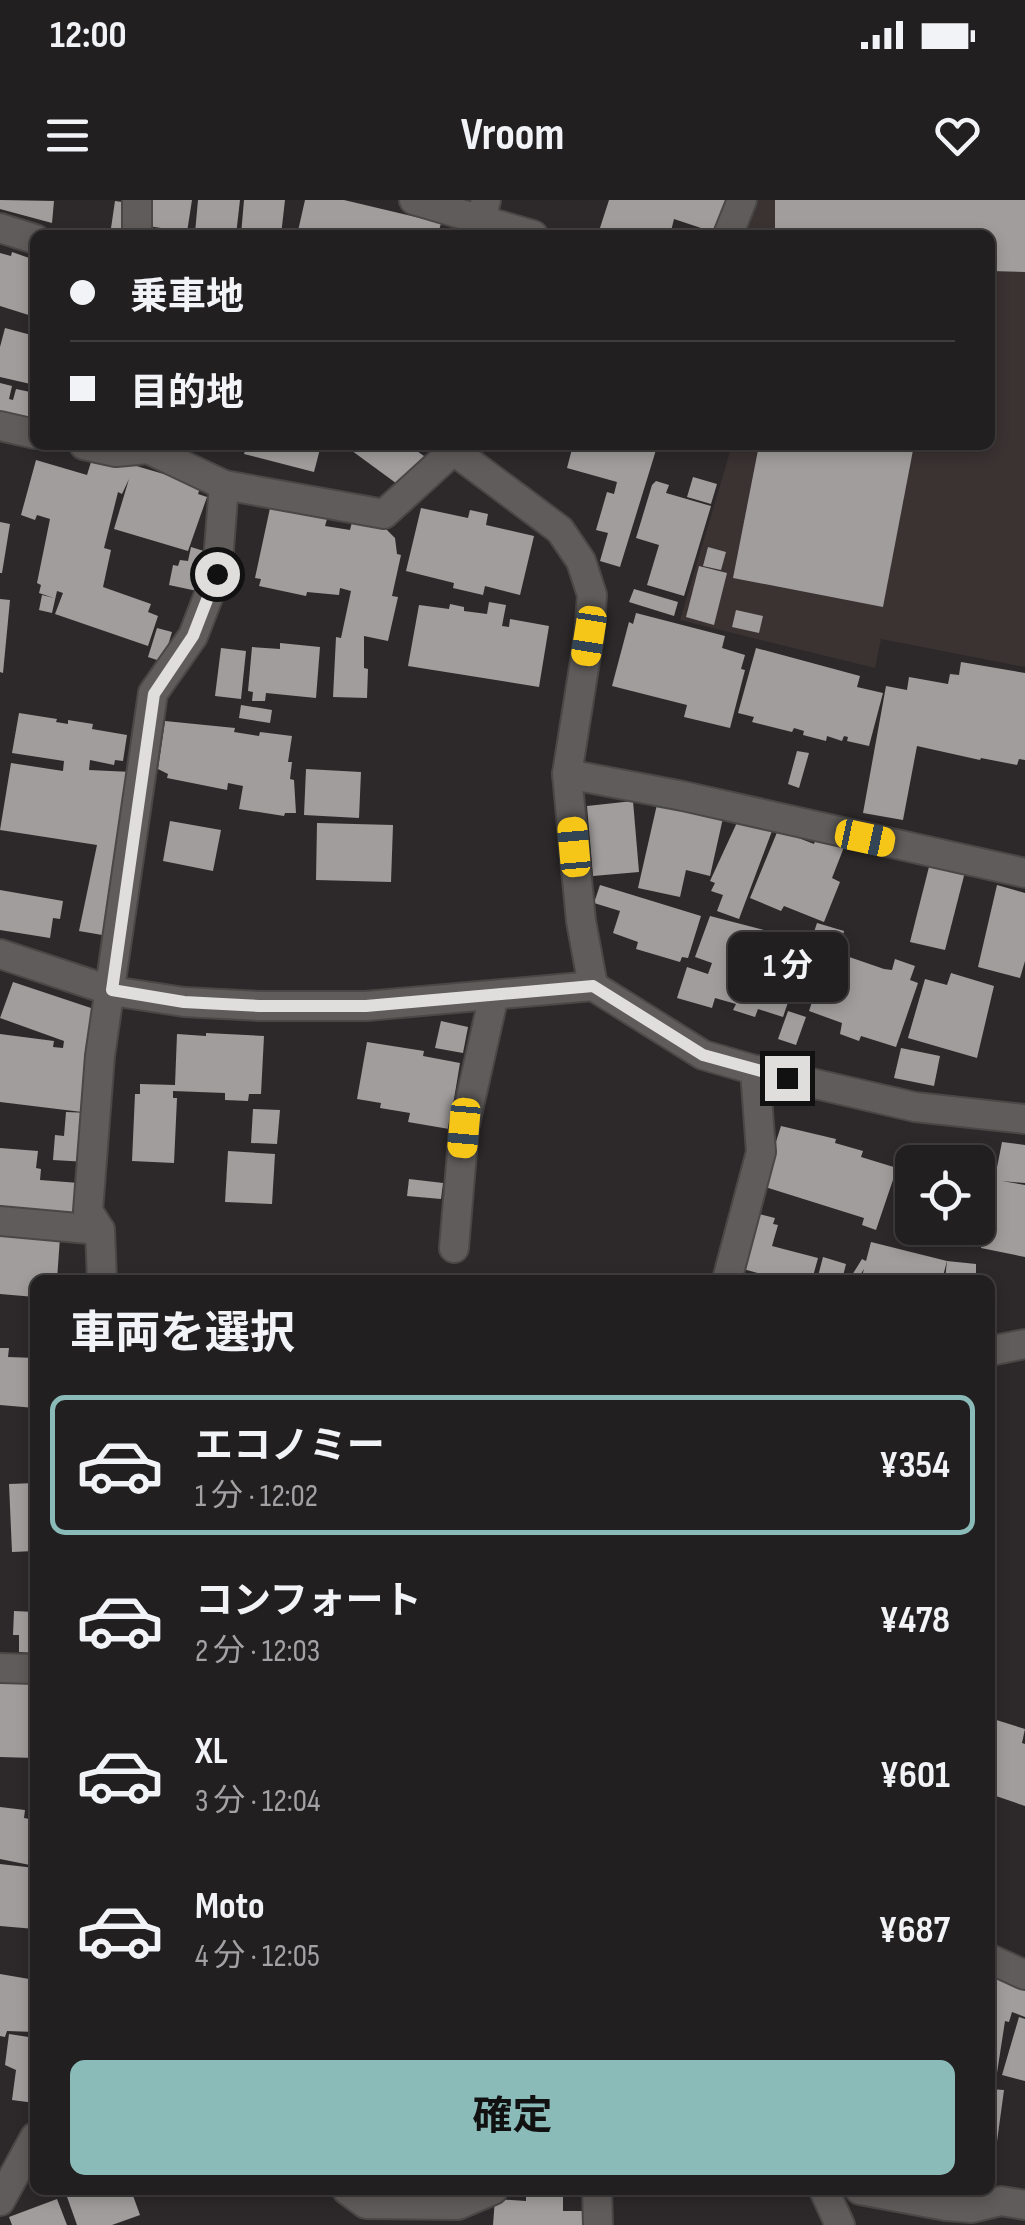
<!DOCTYPE html>
<html lang="ja">
<meta charset="utf-8">
<style>
:root{--surface:#221f20;--page:#2e2c2d;--text:#f1f3f6;--muted:#a2a2a5;--line:#3f3d3e;--accent:#8bbbb9}
body{margin:0;font-family:"Sofia Sans Condensed","Noto Sans JP",sans-serif;background:var(--page);color:var(--text);height:100vh;display:flex;flex-direction:column;font-size:38px;white-space:nowrap}
*{box-sizing:border-box;margin:0}
p{font-size:32px;color:var(--muted)}
.icon{flex:none;width:55px;height:55px;fill:none;stroke:currentColor;stroke-width:2;stroke-linecap:round;stroke-linejoin:round}
.map{position:relative;flex:1;overflow:hidden}
.sheet{position:absolute;left:30px;top:1075px;width:965px;height:920px;display:flex;flex-direction:column;background:var(--surface);border-radius:15px;box-shadow:0 5px 15px #0003,0 0 0 2px var(--line)}
.sheet>*{flex:none}
.guide{position:absolute;left:30px;top:30px;width:965px;height:220px;border-radius:15px;box-shadow:0 5px 15px #0003,0 0 0 2px var(--line);display:grid;align-content:center;height:220px;padding:0 40px;background:var(--surface)}
.tools{position:absolute;left:895px;top:945px;display:grid;gap:20px}
.tools a{display:grid;place-items:center;width:100px;height:100px;border-radius:15px;background:var(--surface);box-shadow:0 5px 15px #0003,0 0 0 2px var(--line);font-size:50px}
.end{position:absolute;width:45px;height:45px;margin:-22px;border:12px solid #e0dddd;background:#111;box-shadow:0 0 0 5px #111}
.from{border-radius:50%}
.bubble{position:absolute;height:70px;border-radius:15px;background:var(--surface);box-shadow:0 5px 15px #0003,0 0 0 2px var(--line);font-size:32px;font-weight:700;line-height:70px;text-align:center}
.car{position:absolute;width:30px;height:60px;margin:-30px -15px;border-radius:12px;box-shadow:0 0 8px 2px #0007;background:linear-gradient(#f5c518 24%,#345 0 40%,#f5c518 0 76%,#345 0 86%,#f5c518 0)}
.guide b{display:flex;align-items:center;gap:35px;height:95px;font-size:38px}
.guide b+b{border-top:2px solid var(--line)}
.guide i{width:25px;height:25px;background:var(--text)}
ul{padding:0;list-style:none}
li{display:flex;align-items:center;gap:30px;height:140px;margin:0 20px 15px;padding:0 20px;border:5px solid transparent;border-radius:15px}
li div{flex:1}
li b{display:block;font-size:38px}
li em{font-style:normal;font-weight:700}
li.current{border-color:var(--accent)}
li>.icon{width:90px;height:90px;stroke-width:1.5}
h2{padding:0 40px;font-size:45px;line-height:120px}
.cta{display:flex;gap:20px;margin-top:auto;padding:20px 40px}
.cta a{flex:1;height:115px;border-radius:15px;background:var(--accent);color:#111;font-size:40px;font-weight:700;line-height:115px;text-align:center}
.status{display:flex;justify-content:space-between;align-items:center;height:70px;padding:0 50px;background:var(--surface);direction:ltr}
.status svg{height:28px;fill:currentColor}
header{display:flex;justify-content:space-between;align-items:center;height:130px;padding:0 40px;background:var(--surface);font-size:45px;font-weight:700}
.map>svg:first-child{display:block}
.built{fill:#3b3232}
.building{fill:#a19d9d}
.lines{fill:none;stroke-linecap:round;stroke-linejoin:round}
.minor-casing{stroke:#4a4747;stroke-width:32}
.minor{stroke:#605c5c;stroke-width:28}
.route{stroke:#e0dddd;stroke-width:12}
</style>
<div class="status"><b>12:00</b><svg viewBox="0 0 49 12"><path d="M0 12V9h3v3zM5 12V6h3v6zM10 12V3h3v9zM15 12V0h3v12zM26 1h20v11H26zM47 4h2v5h-2z"/></svg></div>
<header><svg class="icon" aria-label="menu" viewBox="0 0 24 24"><path d="M4 6h16M4 12h16M4 18h16"/></svg>Vroom<svg class="icon" aria-label="heart" viewBox="0 0 24 24"><path d="M12 20l-8-8c-3-5 5-10 8-4 3-6 11-1 8 4z"/></svg></header>
<div class="map">
<svg width="1025" height="2025" viewBox="0 0 1025 2025">
<rect width="100%" height="100%" fill="#2d292a"/>
<path class="built" d="M752,0H1025V467L881,439L875,468L680,420L732,245H990V35H738Z"/>
<g class="building">
<path d="M0,0L54,1L52,23L0,9Z"/>
<path d="M152,0H192L187,32L148,26Z"/>
<path d="M198,0H240L236,35L195,33Z"/>
<path d="M244,0H285L281,35H241Z"/>
<path d="M305,0H344L441,23L438,35H307L298,31Z"/>
<path d="M609,0H726L716,33L674,19L670,35H601L598,34Z"/>
<path d="M775,0H1025V72L990,71V35H775Z"/>
<path d="M115,1L129,3L130,35H110Z"/>
<path d="M12,52L35,60V117L0,106V53L11,56Z"/>
<path d="M5,128L35,136V185L0,177V147Z"/>
<path d="M0,183L12,186L9,199L13,200L16,189L35,193V223L0,215Z"/>
<path d="M247,245H321L314,272L244,254Z"/>
<path d="M344,245H408L427,258L404,289Z"/>
<path d="M573,245H636L656,250L620,367L600,361L608,333L596,330L607,292L614,294L617,282L567,268Z"/>
<path d="M759,245H914L883,407L733,378Z"/>
<path d="M36,260L87,275L91,262L133,265L201,285L198,294L207,297L188,351L114,329L129,279L122,294L118,292L104,348L111,350L103,387L151,404L148,412L158,416L148,446L55,414L63,393L57,391L52,413L39,410L42,395L54,398L39,393L41,385L37,383L50,319L37,315L35,320L21,315Z"/>
<path d="M693,277L717,284L711,304L687,297Z"/>
<path d="M656,281L669,285L666,293L711,306L684,396L647,385L659,345L636,338L652,285Z"/>
<path d="M270,308L327,319L325,326L350,330L353,318L383,326L395,338L397,354L401,355L392,396L398,397L388,441L364,436V468L368,469L367,498L333,497L336,437L341,438L351,391L340,388L339,395L307,392L306,396L259,386L261,379L255,378Z"/>
<path d="M421,308L468,318L470,310L488,314L486,325L534,336L520,395L485,386L483,395L453,388L454,383L406,371Z"/>
<path d="M0,322L10,324L2,373H0Z"/>
<path d="M191,347L207,352L197,391L169,385L173,365L178,366L180,360L188,361Z"/>
<path d="M708,347L726,352L721,370L703,366Z"/>
<path d="M699,366L727,373L714,425L686,417Z"/>
<path d="M634,389L678,402L674,416L629,402Z"/>
<path d="M0,399L10,400L3,473L0,472Z"/>
<path d="M489,402L506,405L502,426L509,427L510,419L549,426L539,487L408,466L419,405L449,409L450,404L464,407V411L487,414Z"/>
<path d="M736,410L763,416L759,433L732,427Z"/>
<path d="M636,413L725,436L722,448L745,455L741,469L745,470L730,528L684,517L687,505L612,486L629,422L633,424Z"/>
<path d="M157,428L172,432L163,462L148,457Z"/>
<path d="M280,443L320,447L316,498L266,493L265,501H252L253,492L248,491L252,447L280,449Z"/>
<path d="M221,448L246,451L241,499L215,496Z"/>
<path d="M756,448L860,476L857,487L883,493L869,546L847,541L848,537L844,536L842,541L827,536L826,541L803,535L804,531L794,528L792,532L752,522L754,517L738,513Z"/>
<path d="M961,462L1025,473V560L1019,559L1017,565L981,558L980,560L917,546L903,620L863,613L886,486L907,490L909,477L948,484L950,474L959,475Z"/>
<path d="M241,505L272,510L270,523L239,518Z"/>
<path d="M19,513L57,519L56,522L68,524V520L93,524L92,529L127,535L123,561L115,560L114,565L90,560L89,570L132,572L108,736L79,731L97,645L0,630L11,563L63,571L64,561L12,553Z"/>
<path d="M165,521L235,528L234,532L259,536L260,532L292,536L288,562H292L290,579L294,580L296,613H285L284,616L239,609L243,586L228,583L227,590L167,578L168,574L158,569Z"/>
<path d="M797,551L809,553L799,588L788,584Z"/>
<path d="M306,569L361,572L359,618L304,615Z"/>
<path d="M658,600L723,618L710,676L686,670L680,697L638,688Z"/>
<path d="M633,601L639,672L593,676L587,606Z"/>
<path d="M740,616L775,623L739,719L717,711L723,695L711,691L715,683L710,681Z"/>
<path d="M170,621L221,630L213,671L163,661Z"/>
<path d="M317,623L393,625L391,682L316,680Z"/>
<path d="M778,630L814,644L817,635L846,642L832,678L840,682L824,722L784,706L781,711L750,698Z"/>
<path d="M931,659L966,668L945,750L910,742Z"/>
<path d="M600,685L701,716L688,758L682,757L680,762L636,749L638,742L613,733L620,711L594,703Z"/>
<path d="M997,685L1025,693V761L1020,778L978,767Z"/>
<path d="M0,690L63,701L60,719L53,718L50,738L0,730Z"/>
<path d="M710,716L764,730L762,736L799,748L792,771L798,773L783,817L758,809L755,817L733,810L736,804L715,798L712,808L677,798L687,767L708,774L712,763L695,757Z"/>
<path d="M817,723L844,731L839,749L811,741Z"/>
<path d="M809,746L826,751L822,765L805,759Z"/>
<path d="M829,750L884,769L892,770L895,759L915,766L910,780L918,783L896,847L861,836L859,841L840,834L842,823L809,811Z"/>
<path d="M951,773L994,786L977,858L908,838L925,779L947,785Z"/>
<path d="M13,782L97,810L82,912L0,902V834L54,841L53,847L63,848L64,841L0,818Z"/>
<path d="M788,811L806,817L796,845L778,839Z"/>
<path d="M441,821L468,827L463,853L435,848Z"/>
<path d="M206,833L264,836L261,894H249L248,901L225,900V893L173,891V898H177L174,963L132,961L135,894H140V884L175,885L177,834L206,836Z"/>
<path d="M367,842L424,851L423,856L460,863L449,929L408,922L410,913L380,908L381,903L357,899Z"/>
<path d="M901,848L940,856L934,886L894,878Z"/>
<path d="M253,909L280,910L277,944L251,943Z"/>
<path d="M66,912L90,913L87,962L53,960L55,935L64,936Z"/>
<path d="M781,926L836,939L835,943L863,951L861,957L897,968L876,1030L862,1025L864,1018L762,986Z"/>
<path d="M1002,942L1025,945V983L1002,981L1025,985V1057L981,1048Z"/>
<path d="M940,947L964,951L963,955L968,956L969,949L995,954L983,1018L978,1017V962H912V1005L899,1003L909,949L939,954Z"/>
<path d="M0,948L38,951L36,968L41,969L40,980L79,983L77,1016L0,1009Z"/>
<path d="M228,951L275,954L272,1004L225,1002Z"/>
<path d="M409,979L443,983L441,999L407,996Z"/>
<path d="M759,1014L775,1018L773,1024L778,1025L772,1046L818,1058L812,1080H784L743,1069Z"/>
<path d="M0,1033L60,1037L57,1080H35V1097L0,1094Z"/>
<path d="M871,1042L947,1061L942,1080H861L864,1069L857,1080H849L862,1059L866,1061Z"/>
<path d="M823,1057L846,1064L842,1080H817Z"/>
<path d="M947,1061L976,1064V1080H945Z"/>
<path d="M0,1148H9L8,1157L35,1158V1208L0,1205Z"/>
<path d="M35,1283V1351L12,1352L9,1284Z"/>
<path d="M14,1411L35,1412V1453L19,1452V1435H13Z"/>
<path d="M0,1481L35,1482V1558L0,1557Z"/>
<path d="M990,1518L1025,1529L1022,1543L1025,1544V1606L990,1594Z"/>
<path d="M0,1607L25,1610L24,1618L35,1620V1666L0,1659Z"/>
<path d="M0,1664L35,1668V1729L0,1726Z"/>
<path d="M990,1771L1025,1785V1817L1012,1812L1009,1822L1005,1821L997,1873L990,1871Z"/>
<path d="M0,1774L35,1780V1832L7,1831L5,1837L0,1836Z"/>
<path d="M1019,1817L1025,1819V1881L1002,1875Z"/>
<path d="M9,1834L35,1838V1903L12,1900L16,1870L5,1865Z"/>
<path d="M990,1889L1004,1890L995,1956L990,1955Z"/>
<path d="M76,1990H131L140,2015L112,2025H77L66,1994Z"/>
<path d="M526,1994L563,1995V2011H586L585,2025H493L495,1999L526,2001Z"/>
<path d="M57,1999L67,2025H12L9,2017Z"/>
</g>
<g class="lines">
<defs>
<g id="minor">
<path d="M414,0L481,20L486,0"/>
<path d="M0,28L35,39"/>
<path d="M479,34L481,20L533,35"/>
<path d="M137,35V0"/>
<path d="M728,35L742,0"/>
<path d="M0,226L35,234"/>
<path d="M84,245L116,252L148,249L224,285L384,314L453,251"/>
<path d="M446,245L560,330L581,361L592,395L589,436L567,574L581,721L593,786"/>
<path d="M567,574L683,596L1025,673"/>
<path d="M0,754L112,791L184,802L259,806H366L593,786L703,855L755,870L915,907L1025,919"/>
<path d="M0,1021L100,1030"/>
<path d="M454,1048L464,928L494,795"/>
<path d="M102,1080L100,1030L88,1011L100,856L153,493L193,436L217,374L224,285"/>
<path d="M727,1080L761,952L755,870"/>
<path d="M990,1151L1025,1144"/>
<path d="M0,1468L35,1469"/>
<path d="M990,1759L1025,1775"/>
<path d="M347,1990L366,2004L458,2005L493,1990"/>
<path d="M597,1990L598,2025"/>
<path d="M824,1990L840,2025"/>
<path d="M860,1990L946,2006L972,2008L1001,2001L1025,2005"/>
<path d="M0,2001L35,1937"/>
</g>
</defs>
<use href="#minor" class="minor-casing"/>
<use href="#minor" class="minor"/>
</g>
<g class="lines">
<path class="route" d="M217,374L193,436L154,494L112,790L184,802L259,806H366L593,786L703,855L787,878"/>
</g>
</svg>
<div class="tools">
<a><svg class="icon" aria-label="locate" viewBox="0 0 24 24"><circle cx="12" cy="12" r="6"/><path d="M12 2v4M12 18v4M2 12h4M18 12h4"/></svg></a>
</div>
<i class="end from" style="left:217px;top:374px"></i>
<i class="end" style="left:787px;top:878px"></i>
<div class="bubble" style="left:728px;top:732px;width:120px">1 分</div>
<i class="car" style="left:589px;top:436px;rotate:189deg"></i>
<i class="car" style="left:865px;top:638px;rotate:102deg"></i>
<i class="car" style="left:574px;top:647px;rotate:355deg"></i>
<i class="car" style="left:464px;top:928px;rotate:185deg"></i>
<div class="guide">
<b><i class="from"></i>乗車地</b>
<b><i></i>目的地</b>
</div>
<section class="sheet">
<h2>車両を選択</h2>
<ul>
<li class="current"><svg class="icon" aria-label="car" viewBox="0 0 24 24"><path d="M5 17H2v-5l4-1 3-4h7l3 4 3 1v5h-3M9 17h6M6 11h13"/><circle cx="7" cy="17" r="2"/><circle cx="17" cy="17" r="2"/></svg><div><b>エコノミー</b><p>1 分 · 12:02</p></div><em>¥354</em></li>
<li><svg class="icon" aria-label="car" viewBox="0 0 24 24"><path d="M5 17H2v-5l4-1 3-4h7l3 4 3 1v5h-3M9 17h6M6 11h13"/><circle cx="7" cy="17" r="2"/><circle cx="17" cy="17" r="2"/></svg><div><b>コンフォート</b><p>2 分 · 12:03</p></div><em>¥478</em></li>
<li><svg class="icon" aria-label="car" viewBox="0 0 24 24"><path d="M5 17H2v-5l4-1 3-4h7l3 4 3 1v5h-3M9 17h6M6 11h13"/><circle cx="7" cy="17" r="2"/><circle cx="17" cy="17" r="2"/></svg><div><b>XL</b><p>3 分 · 12:04</p></div><em>¥601</em></li>
<li><svg class="icon" aria-label="car" viewBox="0 0 24 24"><path d="M5 17H2v-5l4-1 3-4h7l3 4 3 1v5h-3M9 17h6M6 11h13"/><circle cx="7" cy="17" r="2"/><circle cx="17" cy="17" r="2"/></svg><div><b>Moto</b><p>4 分 · 12:05</p></div><em>¥687</em></li>
</ul>
<div class="cta"><a>確定</a></div>
</section>
</div>
